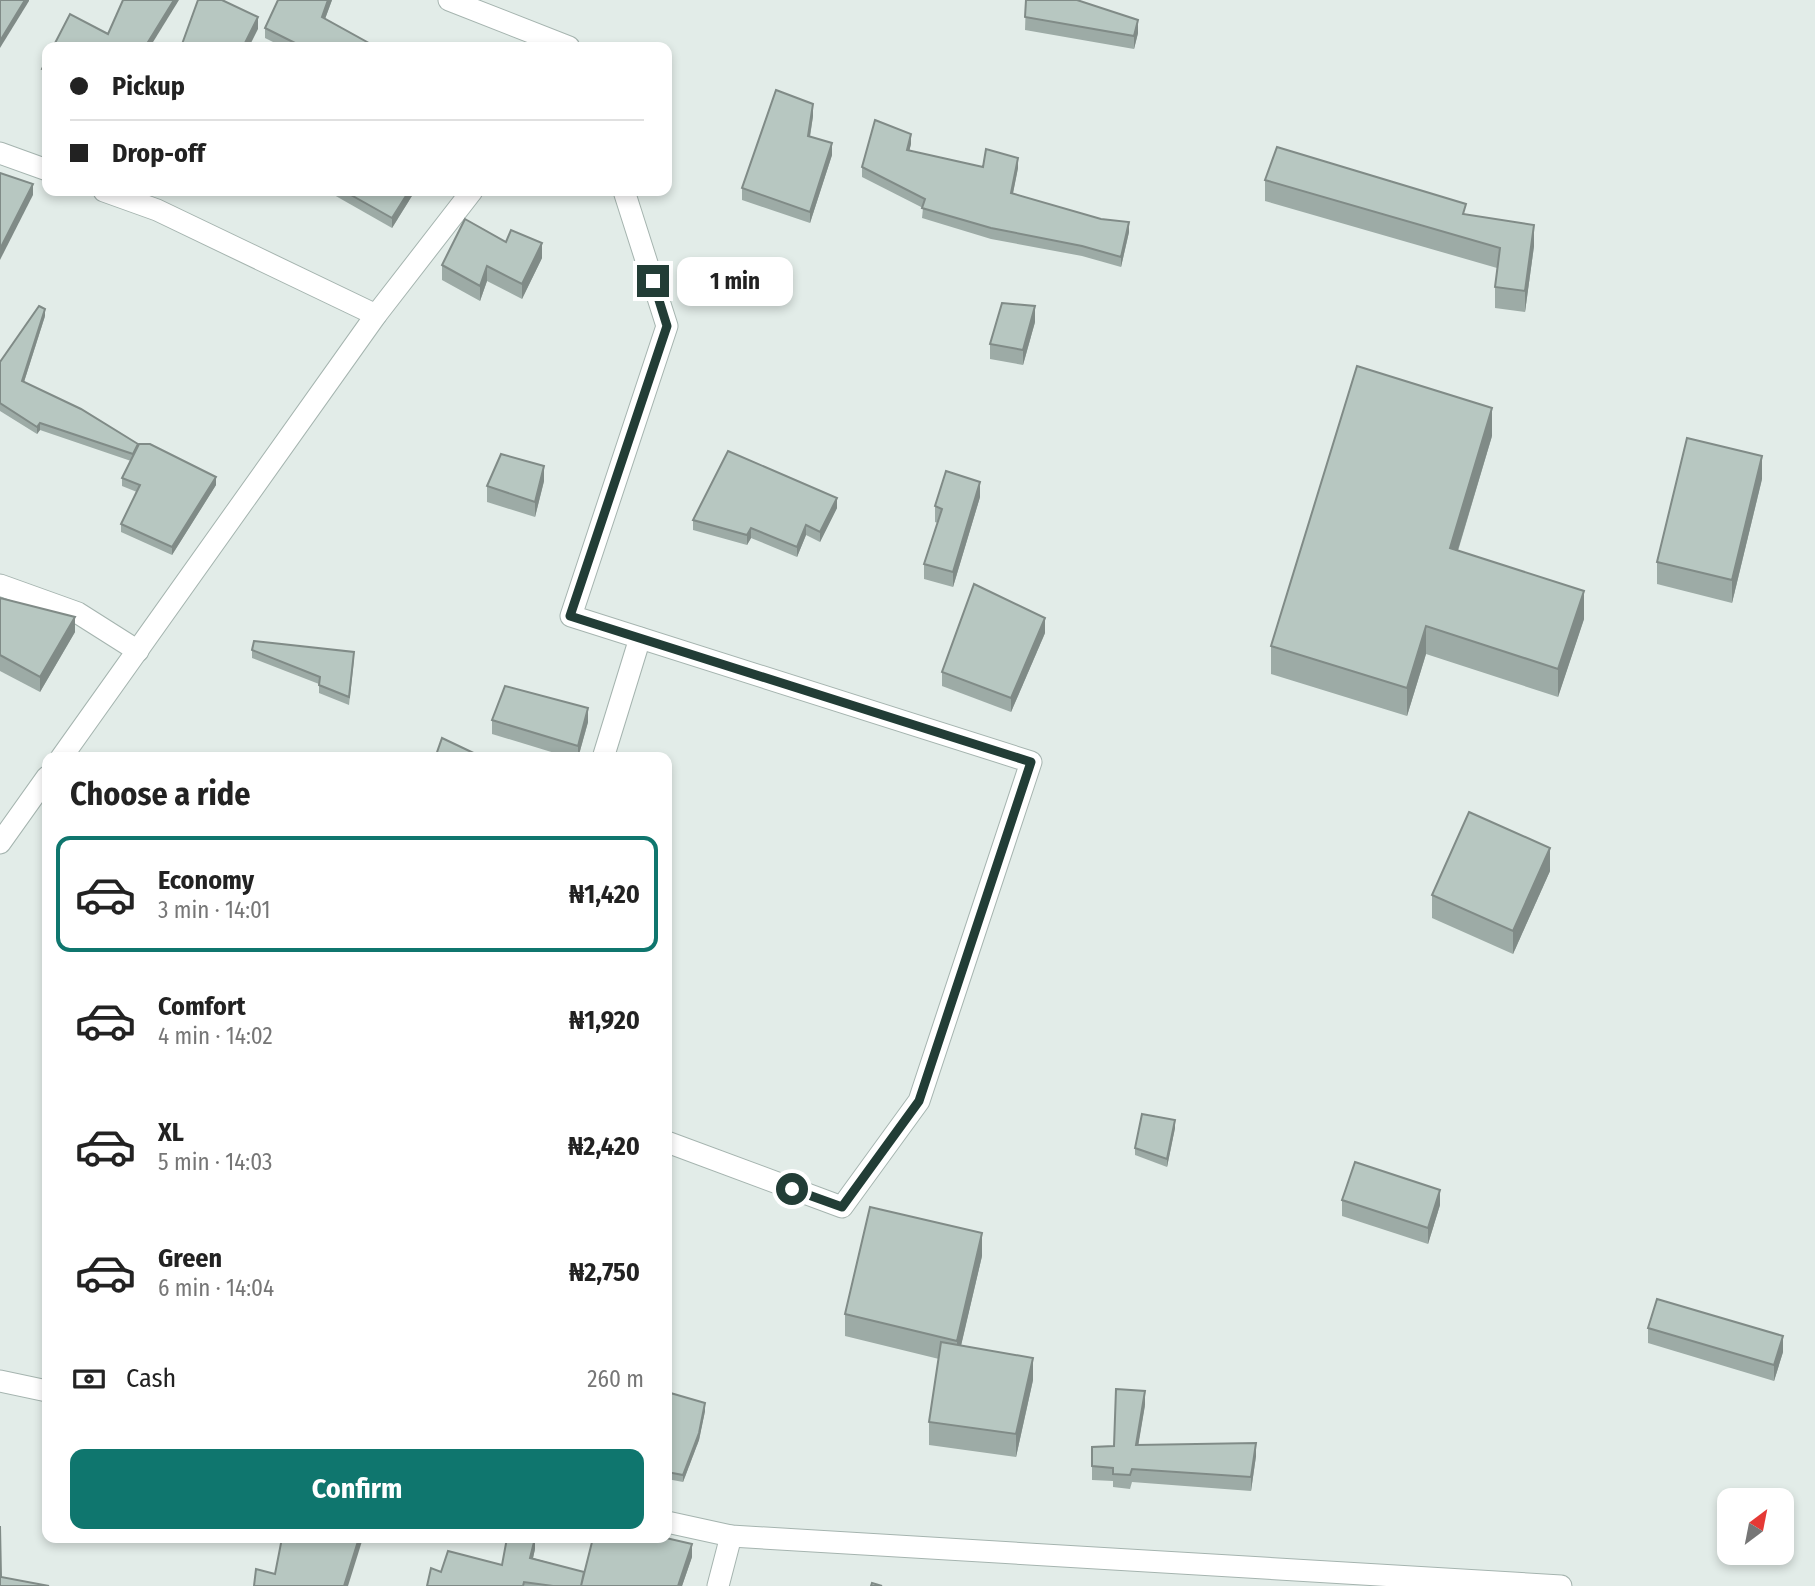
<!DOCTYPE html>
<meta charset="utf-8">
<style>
:root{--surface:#fff;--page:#f6f6f6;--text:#222;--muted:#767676;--line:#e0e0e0;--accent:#0f766e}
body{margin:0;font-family:"Fira Sans Condensed",sans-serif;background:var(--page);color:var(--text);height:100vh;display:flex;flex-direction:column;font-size:26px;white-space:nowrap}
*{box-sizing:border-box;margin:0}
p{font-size:23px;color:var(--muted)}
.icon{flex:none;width:38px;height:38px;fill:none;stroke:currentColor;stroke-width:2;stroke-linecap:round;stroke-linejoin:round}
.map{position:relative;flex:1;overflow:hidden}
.sheet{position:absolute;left:42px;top:752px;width:630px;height:791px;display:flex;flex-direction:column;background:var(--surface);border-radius:14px;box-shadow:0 4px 10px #0003}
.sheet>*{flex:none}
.banner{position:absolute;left:42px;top:42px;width:630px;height:154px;border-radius:14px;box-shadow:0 4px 10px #0003;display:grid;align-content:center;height:154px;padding:0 28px;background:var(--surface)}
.needle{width:46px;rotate:32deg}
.tools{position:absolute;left:1717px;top:1488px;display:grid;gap:14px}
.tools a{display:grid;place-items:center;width:77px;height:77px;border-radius:14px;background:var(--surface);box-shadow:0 4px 10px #0003;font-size:35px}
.end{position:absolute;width:32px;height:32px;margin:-16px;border:9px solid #223d36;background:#fff;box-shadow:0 0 0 4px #fff}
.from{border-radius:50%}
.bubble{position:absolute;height:49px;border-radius:14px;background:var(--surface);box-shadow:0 4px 10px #0003;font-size:23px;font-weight:700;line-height:49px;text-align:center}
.banner b{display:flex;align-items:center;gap:24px;height:66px;font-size:26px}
.banner b+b{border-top:2px solid var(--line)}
.banner i{width:18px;height:18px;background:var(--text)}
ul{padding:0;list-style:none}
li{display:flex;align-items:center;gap:21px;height:116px;margin:0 14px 10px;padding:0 14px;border:4px solid transparent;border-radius:14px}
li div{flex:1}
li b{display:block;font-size:26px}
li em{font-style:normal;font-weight:700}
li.active{border-color:var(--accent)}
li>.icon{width:63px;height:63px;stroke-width:1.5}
h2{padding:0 28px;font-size:32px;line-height:84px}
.pay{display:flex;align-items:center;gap:18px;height:77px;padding:0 28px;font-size:26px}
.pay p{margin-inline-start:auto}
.primary-button{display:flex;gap:14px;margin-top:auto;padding:14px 28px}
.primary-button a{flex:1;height:80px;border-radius:14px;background:var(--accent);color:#fff;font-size:28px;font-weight:700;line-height:80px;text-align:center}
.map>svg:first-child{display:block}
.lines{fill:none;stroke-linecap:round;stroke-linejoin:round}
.street-casing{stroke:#a5b4af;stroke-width:23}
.street{stroke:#fff;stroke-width:21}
.wall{fill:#9daba6}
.shaded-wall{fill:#808b87}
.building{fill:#b7c7c1;stroke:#808b87;stroke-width:2}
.route{stroke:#223d36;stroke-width:9}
</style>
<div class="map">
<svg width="1815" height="1586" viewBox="0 0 1815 1586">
<rect width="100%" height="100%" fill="#e2ece8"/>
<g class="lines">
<defs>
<g id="street">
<path d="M449,0L569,47"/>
<path d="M0,153L47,170"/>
<path d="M104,191L157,210L376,315"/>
<path d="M624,191L667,326L571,616L1031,762L919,1101L842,1207L667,1142"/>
<path d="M0,585L78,613L138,651"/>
<path d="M61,758L376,315L472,191"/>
<path d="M603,758L640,638"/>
<path d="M0,843L47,777"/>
<path d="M0,1381L47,1391"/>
<path d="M667,1522L731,1536L1561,1586"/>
<path d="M718,1586L731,1536"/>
</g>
</defs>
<use href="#street" class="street-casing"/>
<use href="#street" class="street"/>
</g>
<g class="wall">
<path d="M278,0H332L325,19L376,47H283L265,38V28Z"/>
<path d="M1026,0L1138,33L1134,49L1025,30Z"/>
<path d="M47,59V79L42,77V69Z"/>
<path d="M813,116L810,137L832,155L810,223L742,200V188Z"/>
<path d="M911,144L909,151L983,167L1018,168L1013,193L1129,232L1121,267L1082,256L991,239L922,218L923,208L862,177V167Z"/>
<path d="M1265,180L1466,214L1534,246L1525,312L1495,308V287L1497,268L1265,201Z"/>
<path d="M327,191H415L392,228Z"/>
<path d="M542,258L522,299L487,281L480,301L442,280V265Z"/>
<path d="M45,316L24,382L138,444L216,485L172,555L121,532V524L137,492L122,486V478L131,461L40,430L37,434L0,411V362Z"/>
<path d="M1035,322L1023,365L990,359V344Z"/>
<path d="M1492,436L1458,551L1584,619L1558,697L1426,654L1407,716L1271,674V646Z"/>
<path d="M1762,479L1732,603L1657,584V562Z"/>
<path d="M544,481L535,517L487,502V486Z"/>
<path d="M980,497L953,587L924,579V564L938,523L935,522V506Z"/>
<path d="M837,508L820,542L806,535L797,557L751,538L747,545L693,530V520Z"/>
<path d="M0,598L75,632L40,692L0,671Z"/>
<path d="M1045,633L1011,712L942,686V672Z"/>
<path d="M252,650L354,660L349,705L319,693V684L252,658Z"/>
<path d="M492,720L588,722L578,758H571L492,734Z"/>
<path d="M1550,871L1513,954L1432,918V895Z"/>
<path d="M1175,1128L1167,1167L1135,1155V1148Z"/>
<path d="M1342,1200L1440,1205L1428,1244L1342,1216Z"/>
<path d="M982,1256L961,1345L1033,1380L1016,1457L929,1445V1422L939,1359L845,1336V1314Z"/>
<path d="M1648,1328L1783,1352L1774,1381L1648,1343Z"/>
<path d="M667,1392L705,1411L699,1440L683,1482L667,1479Z"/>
<path d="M1145,1405L1138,1445L1256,1456L1251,1491L1132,1482L1130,1489L1113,1487V1481L1092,1480V1447L1114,1446Z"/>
<path d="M535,1549L533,1558L584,1572L692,1557L682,1586H427L441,1572L502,1565Z"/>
</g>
<g class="shaded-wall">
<path d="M25,0H29V1L0,48V41Z"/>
<path d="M174,0H179L150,47H145Z"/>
<path d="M328,0H332L322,27V17Z"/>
<path d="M258,17V29L249,47H243Z"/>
<path d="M1138,20V33L1134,49V36Z"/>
<path d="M813,104V116L808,148V136Z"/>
<path d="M911,134V144L907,160V150Z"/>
<path d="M832,143V155L810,223V212Z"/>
<path d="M1018,158V168L1011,203V193Z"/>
<path d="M33,184V195L0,260V249Z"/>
<path d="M409,191H415L392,228V218Z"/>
<path d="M1129,222V232L1121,267V257Z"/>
<path d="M1534,225V246L1525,312V291Z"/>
<path d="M542,243V258L522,299V284Z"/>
<path d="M487,266V281L480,301V286Z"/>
<path d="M1035,306V322L1023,365V350Z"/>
<path d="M45,309V316L22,388V381Z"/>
<path d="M1492,408V436L1450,576V548Z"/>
<path d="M40,423V430L37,434V427Z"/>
<path d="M1762,456V479L1732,603V580Z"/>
<path d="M544,466V481L535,517V502Z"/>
<path d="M216,477V485L172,555V547Z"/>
<path d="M980,482V497L953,587V572Z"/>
<path d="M837,498V508L820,542V532Z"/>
<path d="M806,525V535L797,557V547Z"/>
<path d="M751,528V538L747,545V535Z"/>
<path d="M1584,591V619L1558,697V669Z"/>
<path d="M75,617V632L40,692V677Z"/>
<path d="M1045,618V633L1011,712V698Z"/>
<path d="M1426,626V654L1407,716V688Z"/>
<path d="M588,708V722L578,758V746Z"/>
<path d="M1550,848V871L1513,954V931Z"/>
<path d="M1175,1120V1128L1167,1167V1159Z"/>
<path d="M1440,1190V1205L1428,1244V1228Z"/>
<path d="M982,1233V1256L957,1363V1341Z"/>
<path d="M1783,1336V1352L1774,1381V1365Z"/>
<path d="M1033,1358V1380L1016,1457V1434Z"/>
<path d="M1145,1391V1405L1136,1459V1445Z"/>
<path d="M705,1403V1411L699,1440L683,1482V1475Z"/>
<path d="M1256,1443V1456L1251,1491V1477Z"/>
<path d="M359,1538H363L348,1586H344Z"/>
<path d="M535,1538V1549L530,1571V1558Z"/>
<path d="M692,1544V1557L682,1586H678Z"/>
</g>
<g class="building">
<path d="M0,0H25L0,41Z"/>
<path d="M123,0H174L145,47H53L70,14L108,34Z"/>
<path d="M198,0H222L258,17L243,47H181Z"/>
<path d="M278,0H328L322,17L376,47H303L265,28Z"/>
<path d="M1026,0H1077L1138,20L1134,36L1025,17Z"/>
<path d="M47,59V71L42,69Z"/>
<path d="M776,90L813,104L808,136L832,143L810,212L742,188Z"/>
<path d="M875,120L911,134L907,150L983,167L986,149L1018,158L1011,193L1101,219L1129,222L1121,257L1082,246L991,228L922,208L925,199L862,167Z"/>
<path d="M1277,147L1466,204L1463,214L1534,225L1525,291L1495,287L1500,248L1265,180Z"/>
<path d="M0,173L33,184L0,249Z"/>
<path d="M344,191H409L392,218Z"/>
<path d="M465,219L506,242L511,230L542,243L522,284L487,266L480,286L442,265Z"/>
<path d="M1002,303L1035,306L1023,350L990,344Z"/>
<path d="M39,306L45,309L22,381L81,409L138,444L133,454L40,423L37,427L0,403V362Z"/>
<path d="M1357,366L1492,408L1450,548L1584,591L1558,669L1426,626L1407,688L1271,646Z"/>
<path d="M1687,438L1762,456L1732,580L1657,562Z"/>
<path d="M139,444H150L216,477L172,547L121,524L140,485L122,478Z"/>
<path d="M728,451L837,498L820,532L806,525L797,547L751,528L747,535L693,520Z"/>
<path d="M501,454L544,466L535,502L487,486Z"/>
<path d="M946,471L980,482L953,572L924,564L942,509L935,506Z"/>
<path d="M974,584L1045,618L1011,698L942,672Z"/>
<path d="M0,598L75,617L40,677L0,655Z"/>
<path d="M254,641L354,652L349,697L319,685L320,677L252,650Z"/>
<path d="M505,686L588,708L578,746L492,720Z"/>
<path d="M442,738L480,756L479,758H435Z"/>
<path d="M1469,812L1550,848L1513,931L1432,895Z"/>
<path d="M1142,1114L1175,1120L1167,1159L1135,1148Z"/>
<path d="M1355,1162L1440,1190L1428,1228L1342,1200Z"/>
<path d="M870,1207L982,1233L957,1341L845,1314Z"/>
<path d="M1657,1299L1783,1336L1774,1365L1648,1328Z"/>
<path d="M941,1342L1033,1358L1016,1434L929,1422Z"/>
<path d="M1116,1389L1145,1391L1136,1445L1256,1443L1251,1477L1132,1469L1130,1475L1113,1474V1468L1092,1466V1447L1114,1446Z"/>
<path d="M667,1392L705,1403L699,1433L683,1475L667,1472Z"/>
<path d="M0,1526L1,1577L49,1586H0Z"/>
<path d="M282,1538H359L344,1586H254L256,1569L275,1574Z"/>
<path d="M507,1538H535L530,1558L584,1572L581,1586L593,1538H666L692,1544L678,1586H553L524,1582L523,1586H427L431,1568L441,1572L448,1551L502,1565Z"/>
<path d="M872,1583L882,1586H871Z"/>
</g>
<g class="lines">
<path class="route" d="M653,281L667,326L570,616L1031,762L919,1101L842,1207L792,1189"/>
</g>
</svg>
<div class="tools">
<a><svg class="needle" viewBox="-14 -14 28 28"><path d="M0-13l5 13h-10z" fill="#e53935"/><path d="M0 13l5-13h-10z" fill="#767676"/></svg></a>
</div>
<i class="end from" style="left:792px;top:1189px"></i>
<i class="end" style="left:653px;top:281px"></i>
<div class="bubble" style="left:677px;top:257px;width:116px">1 min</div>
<div class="banner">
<b><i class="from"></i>Pickup</b>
<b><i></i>Drop-off</b>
</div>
<section class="sheet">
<h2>Choose a ride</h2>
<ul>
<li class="active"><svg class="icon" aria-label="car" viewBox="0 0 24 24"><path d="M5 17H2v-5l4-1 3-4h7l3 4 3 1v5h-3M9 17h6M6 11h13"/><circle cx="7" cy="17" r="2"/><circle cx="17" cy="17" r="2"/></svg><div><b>Economy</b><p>3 min · 14:01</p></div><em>₦1,420</em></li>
<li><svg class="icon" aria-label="car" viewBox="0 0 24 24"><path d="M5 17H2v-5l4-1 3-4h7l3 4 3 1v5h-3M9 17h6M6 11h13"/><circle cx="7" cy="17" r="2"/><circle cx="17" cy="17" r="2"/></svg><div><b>Comfort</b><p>4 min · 14:02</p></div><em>₦1,920</em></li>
<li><svg class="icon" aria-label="car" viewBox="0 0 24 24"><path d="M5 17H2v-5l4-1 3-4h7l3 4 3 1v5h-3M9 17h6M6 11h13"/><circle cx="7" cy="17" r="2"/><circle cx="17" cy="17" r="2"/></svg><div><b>XL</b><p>5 min · 14:03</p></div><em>₦2,420</em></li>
<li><svg class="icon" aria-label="car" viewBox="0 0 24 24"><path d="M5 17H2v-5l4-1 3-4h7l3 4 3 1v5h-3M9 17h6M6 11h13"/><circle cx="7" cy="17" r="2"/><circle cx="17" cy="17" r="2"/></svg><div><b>Green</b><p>6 min · 14:04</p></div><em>₦2,750</em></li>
</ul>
<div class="pay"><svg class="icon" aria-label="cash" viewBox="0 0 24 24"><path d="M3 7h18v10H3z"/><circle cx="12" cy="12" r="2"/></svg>Cash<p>260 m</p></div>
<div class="primary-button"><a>Confirm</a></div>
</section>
</div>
